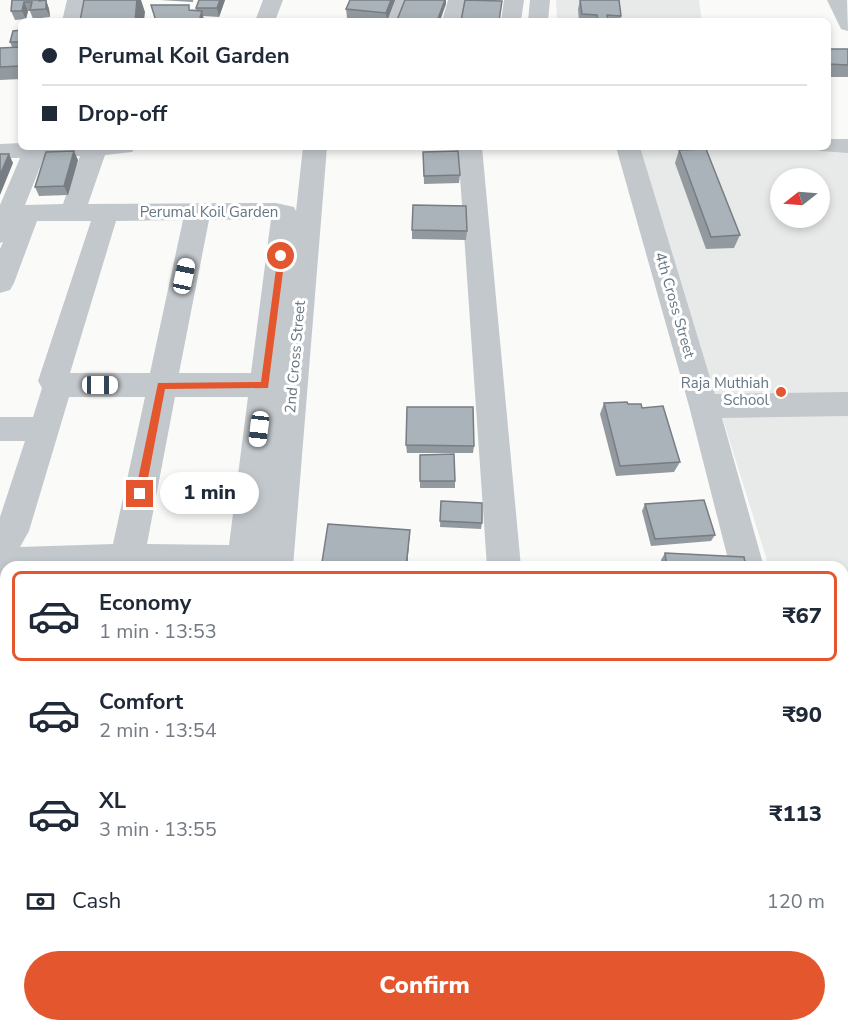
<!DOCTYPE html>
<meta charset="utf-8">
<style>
:root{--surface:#fff;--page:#f6f6f7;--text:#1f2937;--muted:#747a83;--line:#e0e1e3;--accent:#e4572e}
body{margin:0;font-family:"Nunito Sans",sans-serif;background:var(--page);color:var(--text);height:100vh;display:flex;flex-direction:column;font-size:22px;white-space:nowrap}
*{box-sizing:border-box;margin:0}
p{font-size:20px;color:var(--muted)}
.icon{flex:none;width:33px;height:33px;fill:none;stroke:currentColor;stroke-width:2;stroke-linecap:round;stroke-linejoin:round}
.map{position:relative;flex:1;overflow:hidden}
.details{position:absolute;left:0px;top:561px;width:849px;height:471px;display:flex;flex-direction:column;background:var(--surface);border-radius:18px 18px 0 0;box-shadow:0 3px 9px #0003}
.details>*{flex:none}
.guide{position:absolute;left:18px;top:18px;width:813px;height:132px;border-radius:9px;box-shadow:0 3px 9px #0003;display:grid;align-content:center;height:132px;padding:0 24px;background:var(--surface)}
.needle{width:39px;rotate:253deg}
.fabs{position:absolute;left:770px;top:168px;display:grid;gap:12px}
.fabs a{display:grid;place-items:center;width:60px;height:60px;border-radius:50%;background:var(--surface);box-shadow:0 3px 9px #0003;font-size:30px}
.end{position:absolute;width:27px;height:27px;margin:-14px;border:8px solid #e4572e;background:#fff;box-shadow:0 0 0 3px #fff}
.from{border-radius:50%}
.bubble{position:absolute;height:42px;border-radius:21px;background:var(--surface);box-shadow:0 3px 9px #0003;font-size:20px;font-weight:800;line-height:42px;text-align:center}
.car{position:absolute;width:18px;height:36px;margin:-18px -9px;border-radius:8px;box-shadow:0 0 4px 2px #0007;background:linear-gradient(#fff 24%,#345 0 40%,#fff 0 76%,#345 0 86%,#fff 0)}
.guide b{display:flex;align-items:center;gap:21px;height:57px;font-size:22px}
.guide b+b{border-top:2px solid var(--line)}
.guide i{width:15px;height:15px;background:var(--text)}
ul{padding:10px 0 0;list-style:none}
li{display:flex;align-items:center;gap:18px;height:90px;margin:0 12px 9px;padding:0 12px;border:3px solid transparent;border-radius:9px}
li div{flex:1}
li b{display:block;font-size:22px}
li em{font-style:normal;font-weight:800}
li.active{border-color:var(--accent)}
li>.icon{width:54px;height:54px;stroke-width:1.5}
.pay{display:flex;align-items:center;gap:15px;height:66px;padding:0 24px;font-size:22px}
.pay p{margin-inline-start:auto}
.primary-button{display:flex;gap:12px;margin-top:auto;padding:12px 24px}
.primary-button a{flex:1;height:69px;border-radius:36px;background:var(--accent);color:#fff;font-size:24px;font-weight:800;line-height:69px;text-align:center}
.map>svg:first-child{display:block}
.built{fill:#e8e9e9;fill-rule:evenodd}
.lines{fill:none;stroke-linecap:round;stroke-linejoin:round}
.minor{fill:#c3c8cc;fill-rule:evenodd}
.wall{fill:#929a9f}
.shaded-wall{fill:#777d82}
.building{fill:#aab3b9;stroke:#777d82;stroke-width:1.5}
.route{fill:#e4572e}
.poi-dot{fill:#e4572e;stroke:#fff;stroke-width:2}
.labels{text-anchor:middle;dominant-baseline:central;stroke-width:6;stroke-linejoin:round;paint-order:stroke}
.street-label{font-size:15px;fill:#657683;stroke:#fff}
.poi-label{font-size:15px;fill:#657683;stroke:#fff;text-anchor:end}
</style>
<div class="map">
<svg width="848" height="1032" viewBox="0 0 848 1032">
<rect width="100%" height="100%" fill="#fafaf8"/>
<g class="built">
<path d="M556,0H699L702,21H557Z"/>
<path d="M848,147V664H843V567H769L638,148ZM780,178H819V218H780Z"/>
</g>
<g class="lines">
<g class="minor">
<path d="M67,0H87L82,21H62Z"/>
<path d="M263,0H283L275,21H255Z"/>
<path d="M392,0H410L411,2L404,21H384Z"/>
<path d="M448,0H466L462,21H442Z"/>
<path d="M504,0H524L521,21H501Z"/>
<path d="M530,0H550L548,21H528Z"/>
<path d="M827,0H847L848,31L841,29Z"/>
<path d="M828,139H848V153L820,151L817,147H828Z"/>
<path d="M21,143V147H136L132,152L105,155L88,204L276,203L294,207L296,211L303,147H327L293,567H6V578H0V517L25,441H0V417H33L42,388L38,381L91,221H37L14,283L10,290L0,293V249L3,242L0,243V205L20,158H0V144ZM80,156L63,204L25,205L44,157ZM271,219L251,373H179L209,220ZM183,220L150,373H70L116,221ZM69,397H145L113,544L20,547L29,531ZM175,397H248L229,545L147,544Z"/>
<path d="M458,147H482L521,567H487Z"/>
<path d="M616,147H640L715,394L848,392V416L722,418L764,567H730L689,406Z"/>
<rect x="0" y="633" width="6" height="34"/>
<rect x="843" y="658" width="5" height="36"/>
<path d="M6,676V733L0,736V678Z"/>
<path d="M843,876L848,878V934L843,932Z"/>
<path d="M214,1026H260L259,1032H213Z"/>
<rect x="444" y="1026" width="46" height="6"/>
<rect x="659" y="1026" width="46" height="6"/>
</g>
</g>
<g class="wall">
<path d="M12,0L41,1L46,0L49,9L50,17L33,19L30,11H28L26,19L15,20L11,11Z"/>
<path d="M160,0H193V2Z"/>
<path d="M225,0L219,17L203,16L204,19L190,10H196V8Z"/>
<path d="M350,0H395L387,21L347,18L346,9Z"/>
<path d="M580,0H619L621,16L620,21H579L578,9Z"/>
<path d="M21,30V79L0,80V48L12,47L10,42Z"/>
<rect x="828" y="49" width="20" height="28"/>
<path d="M679,150L740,235L734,248L706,249L675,163Z"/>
<path d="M423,152L460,175L459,183L424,184Z"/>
<path d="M78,160L68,195L39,196L35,187Z"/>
<path d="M412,230L467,231L466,240L412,239Z"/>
<path d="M604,403L628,404L680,462L674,472L616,476L600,414Z"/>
<path d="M406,445L474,446L473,453H407Z"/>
<path d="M420,455L455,481V488H420Z"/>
<path d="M441,501L482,523L481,529L440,527Z"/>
<path d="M645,504L715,535L711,541L651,546L642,511Z"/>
<path d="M410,530L407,567H323L322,562Z"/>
<path d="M665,553L746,567H662L661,560Z"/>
</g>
<g class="shaded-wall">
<path d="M46,0L49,9L50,17L46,9Z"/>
<path d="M137,0H141L145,12L144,21H135Z"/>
<path d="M220,0H225L219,17L217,8Z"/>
<path d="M391,0H395L387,21L386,13Z"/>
<path d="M445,0H446V4L440,21H437Z"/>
<path d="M24,2L28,11L26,19L22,11Z"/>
<path d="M202,11L204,21H199Z"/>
<path d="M74,151L78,160L68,195L64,186Z"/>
<path d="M9,154L13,163L0,195V175Z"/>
<path d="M410,530L407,567H406Z"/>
</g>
<g class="building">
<path d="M12,0H39V1L46,0V9L30,10L32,2H24L22,11H11Z"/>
<path d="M84,0H137L135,21H80Z"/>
<path d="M199,0H220L217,8H196Z"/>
<path d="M350,0H391L386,13L346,9Z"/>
<path d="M405,0H445L437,21L397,20Z"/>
<path d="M465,0L502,1L499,21H461Z"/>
<path d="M580,0H619L621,16L607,15L608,21H582V20L598,21L597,15L582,14Z"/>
<path d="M151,5H189V10L202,11L199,21H156Z"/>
<path d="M21,30V42H10L13,31Z"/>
<path d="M21,47V66L0,67V48Z"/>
<path d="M828,49H848V65L828,64Z"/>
<path d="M706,149L740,235L711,237L679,150Z"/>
<path d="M74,151L64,186L35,187L46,152Z"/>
<path d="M458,151L460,175L424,176L423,152Z"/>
<path d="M0,154H9L0,175Z"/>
<path d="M413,205L466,206L467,231L412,230Z"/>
<path d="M627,402L628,404H641L642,408L663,406L680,462L620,466L604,403Z"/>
<path d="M407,407H473L474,446L406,445Z"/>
<path d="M454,454L455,481H420V455Z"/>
<path d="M704,500L715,535L655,539L645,504Z"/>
<path d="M441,501L482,503V523L440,521Z"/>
<path d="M328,524L410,530L406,567H394L322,562Z"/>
<path d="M665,553L744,557L746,567H667Z"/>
<rect x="0" y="912" width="6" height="90"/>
</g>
<path class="route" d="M278,254L285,256L268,388L165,389L145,494L143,497H136L135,494L158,383L261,382Z"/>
<circle class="poi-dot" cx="781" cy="392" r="6"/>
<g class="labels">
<g class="street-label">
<text x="209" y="212">Perumal Koil Garden</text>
<text transform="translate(675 305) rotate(74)">4th Cross Street</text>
<text transform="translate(295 357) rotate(-85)">2nd Cross Street</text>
</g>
<g class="poi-label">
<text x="769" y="383">Raja Muthiah<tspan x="769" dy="17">School</tspan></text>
</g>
</g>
</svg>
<div class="fabs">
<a><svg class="needle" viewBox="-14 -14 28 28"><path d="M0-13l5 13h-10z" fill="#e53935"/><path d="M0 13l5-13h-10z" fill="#747a83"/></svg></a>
</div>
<i class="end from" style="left:281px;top:256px"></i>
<i class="end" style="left:140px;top:494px"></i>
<div class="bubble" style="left:160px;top:472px;width:99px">1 min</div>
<i class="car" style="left:184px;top:276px;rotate:12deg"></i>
<i class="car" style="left:100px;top:385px;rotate:90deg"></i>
<i class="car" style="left:259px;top:429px;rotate:187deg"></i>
<div class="guide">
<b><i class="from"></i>Perumal Koil Garden</b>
<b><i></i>Drop-off</b>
</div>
<section class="details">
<ul>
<li class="active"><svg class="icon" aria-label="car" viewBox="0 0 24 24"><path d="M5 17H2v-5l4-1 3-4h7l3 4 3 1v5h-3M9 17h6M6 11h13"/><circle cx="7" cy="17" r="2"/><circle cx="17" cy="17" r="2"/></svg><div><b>Economy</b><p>1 min · 13:53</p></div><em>₹67</em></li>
<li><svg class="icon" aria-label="car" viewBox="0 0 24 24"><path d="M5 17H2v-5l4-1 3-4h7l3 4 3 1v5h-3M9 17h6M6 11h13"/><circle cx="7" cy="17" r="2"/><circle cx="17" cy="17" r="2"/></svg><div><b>Comfort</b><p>2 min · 13:54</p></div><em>₹90</em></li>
<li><svg class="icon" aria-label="car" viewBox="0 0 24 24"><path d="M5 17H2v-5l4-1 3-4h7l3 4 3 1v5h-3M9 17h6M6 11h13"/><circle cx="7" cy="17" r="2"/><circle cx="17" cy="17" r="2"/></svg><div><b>XL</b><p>3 min · 13:55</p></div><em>₹113</em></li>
</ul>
<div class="pay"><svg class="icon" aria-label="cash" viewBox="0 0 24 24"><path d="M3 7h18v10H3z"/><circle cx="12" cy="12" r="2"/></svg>Cash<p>120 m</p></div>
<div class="primary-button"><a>Confirm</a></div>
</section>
</div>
